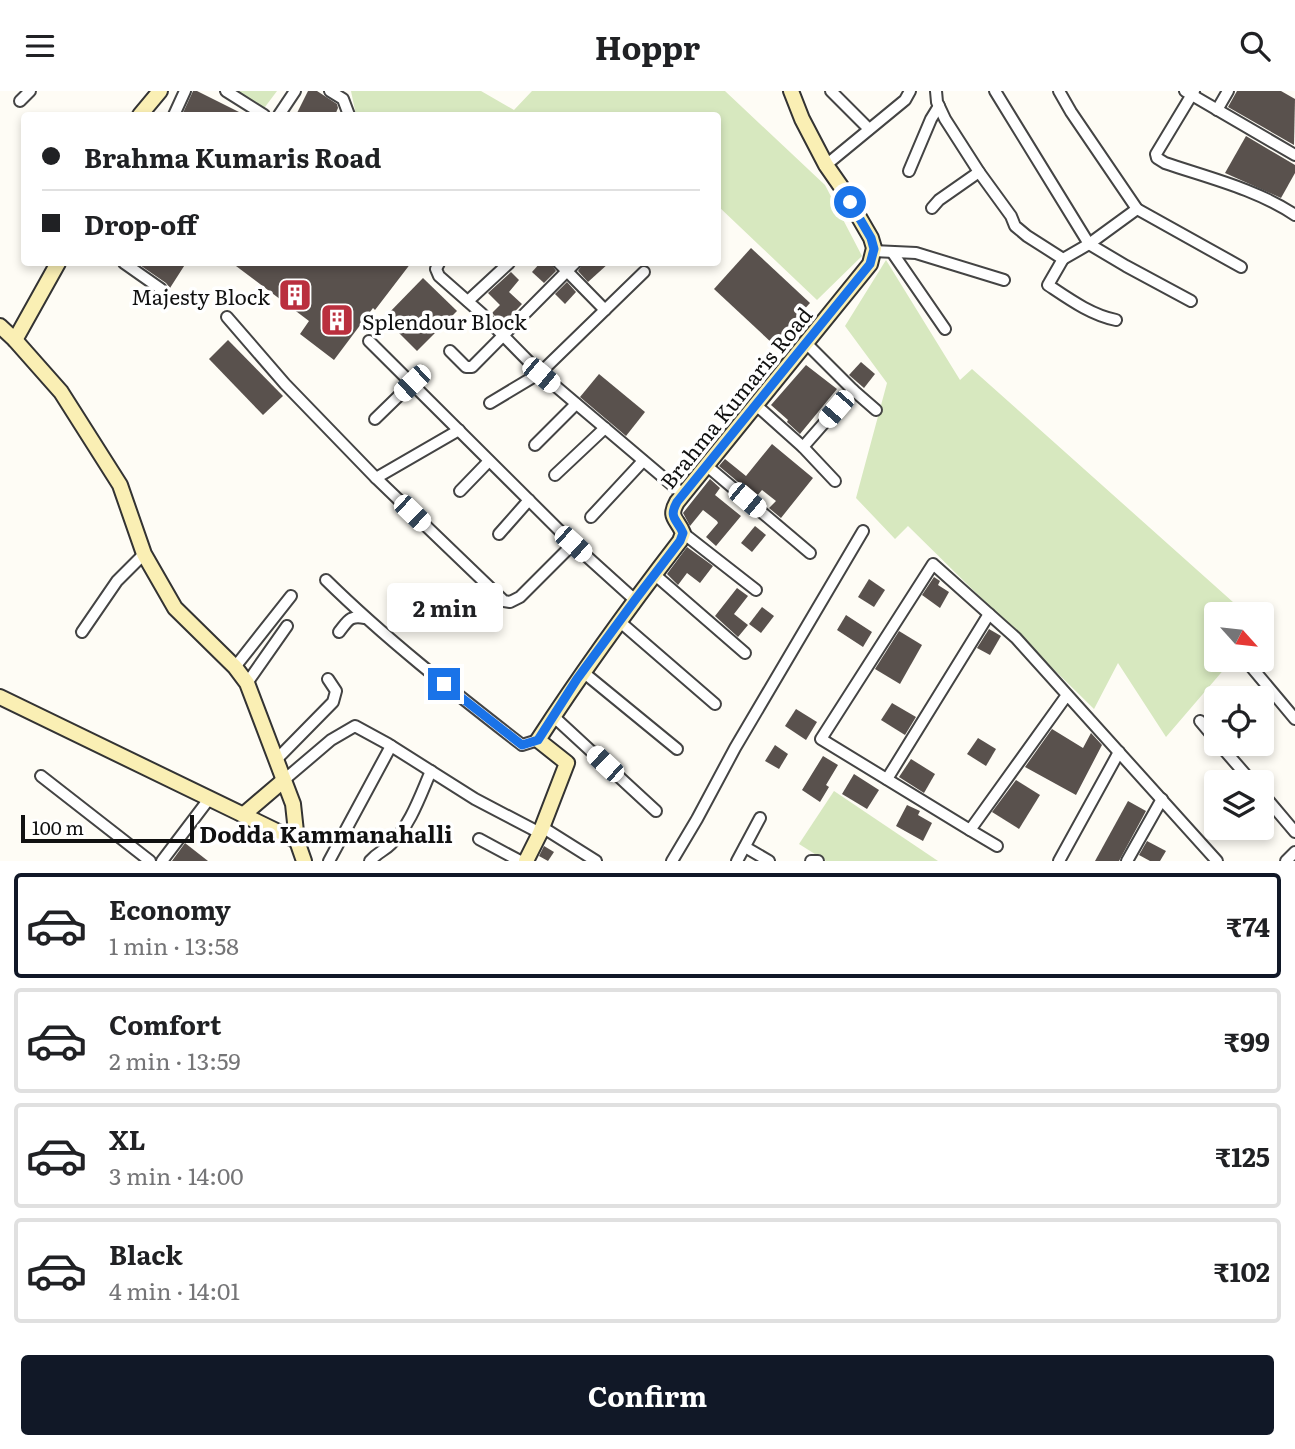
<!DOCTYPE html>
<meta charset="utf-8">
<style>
:root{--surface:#fff;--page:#f6f6f6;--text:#202124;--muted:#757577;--line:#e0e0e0;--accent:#111827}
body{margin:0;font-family:Literata,serif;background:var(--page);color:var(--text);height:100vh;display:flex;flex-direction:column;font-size:26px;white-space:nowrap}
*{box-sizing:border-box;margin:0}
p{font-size:23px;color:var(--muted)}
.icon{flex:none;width:38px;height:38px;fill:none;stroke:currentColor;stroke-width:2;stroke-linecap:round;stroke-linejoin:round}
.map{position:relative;height:770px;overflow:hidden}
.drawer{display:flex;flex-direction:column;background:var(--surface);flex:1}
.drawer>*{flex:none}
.top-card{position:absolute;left:21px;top:21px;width:700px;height:154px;border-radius:7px;box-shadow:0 4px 10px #0003;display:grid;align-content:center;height:154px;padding:0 21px;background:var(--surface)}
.needle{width:46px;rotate:117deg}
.tools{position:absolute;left:1204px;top:511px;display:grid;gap:14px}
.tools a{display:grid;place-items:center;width:70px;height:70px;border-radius:7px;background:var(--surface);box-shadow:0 4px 10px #0003;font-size:35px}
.scale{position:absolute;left:21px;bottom:18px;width:173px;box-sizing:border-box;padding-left:7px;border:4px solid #111;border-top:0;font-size:19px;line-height:24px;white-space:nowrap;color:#111;-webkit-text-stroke:5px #fff;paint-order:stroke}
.end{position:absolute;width:32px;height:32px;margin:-16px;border:9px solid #1a73e8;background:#fff;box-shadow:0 0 0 4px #fff}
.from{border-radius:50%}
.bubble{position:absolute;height:49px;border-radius:7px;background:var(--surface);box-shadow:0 4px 10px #0003;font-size:23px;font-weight:700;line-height:49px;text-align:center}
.car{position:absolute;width:21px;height:42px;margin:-21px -10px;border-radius:9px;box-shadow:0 0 5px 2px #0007;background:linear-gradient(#fff 24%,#345 0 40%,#fff 0 76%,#345 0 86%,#fff 0)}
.top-card b{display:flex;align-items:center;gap:24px;height:66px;font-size:26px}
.top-card b+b{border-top:2px solid var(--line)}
.top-card i{width:18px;height:18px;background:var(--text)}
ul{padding:12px 0 0;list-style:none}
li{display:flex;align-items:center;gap:21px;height:105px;margin:0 14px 10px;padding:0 7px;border:4px solid var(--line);border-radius:7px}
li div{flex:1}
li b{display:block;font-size:26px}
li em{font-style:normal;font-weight:700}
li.on{border-color:var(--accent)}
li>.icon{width:63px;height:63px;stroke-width:1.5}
.primary-button{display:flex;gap:14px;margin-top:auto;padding:14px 21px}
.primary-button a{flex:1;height:80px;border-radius:7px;background:var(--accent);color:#fff;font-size:28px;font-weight:700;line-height:80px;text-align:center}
header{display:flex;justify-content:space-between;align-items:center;height:91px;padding:0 21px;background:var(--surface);font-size:32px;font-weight:700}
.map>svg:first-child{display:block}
.green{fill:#d7e8bf}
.building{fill:#59514d}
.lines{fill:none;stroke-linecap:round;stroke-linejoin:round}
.street-casing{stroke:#444;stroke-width:14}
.secondary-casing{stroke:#333;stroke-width:18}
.street{stroke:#fff;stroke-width:10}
.secondary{stroke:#faefb4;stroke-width:14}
.route{stroke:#1a73e8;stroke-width:9}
.labels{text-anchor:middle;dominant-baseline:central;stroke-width:7;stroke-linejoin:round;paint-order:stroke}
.poi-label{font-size:21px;fill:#111;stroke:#fff;text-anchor:end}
.street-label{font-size:21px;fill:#111;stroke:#fff}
.neighbourhood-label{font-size:23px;font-weight:bold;fill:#111;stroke:#fff}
</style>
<header><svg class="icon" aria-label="menu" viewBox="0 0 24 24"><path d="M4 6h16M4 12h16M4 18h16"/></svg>Hoppr<svg class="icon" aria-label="search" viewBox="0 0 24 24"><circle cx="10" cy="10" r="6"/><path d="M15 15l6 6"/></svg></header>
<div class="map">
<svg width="1295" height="770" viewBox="0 0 1295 770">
<rect width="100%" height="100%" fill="#fefcf5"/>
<g class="green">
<path d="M236,0H277L262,20Z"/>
<path d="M351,0H481L514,19L532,0H725L825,94L862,165L817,209L718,115V24H356Z"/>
<path d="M886,169L960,289L972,278L1243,520L1245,523H1216V569H1232L1166,646L1118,572L1094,618L908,435L895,448L856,407L887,292L845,235Z"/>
<path d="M834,700L938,770H826L799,753Z"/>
</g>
<g class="building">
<path d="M193,0H197L245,24H182Z"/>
<path d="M308,0H317L337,13L338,17L335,24H296Z"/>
<path d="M1237,0H1281L1295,8L1294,54L1228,16Z"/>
<path d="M1246,45L1295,74V82L1281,107L1225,82Z"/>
<path d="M751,157L810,212L773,253L714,198Z"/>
<path d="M137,172H186L170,197L166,192Z"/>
<path d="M232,172H411L375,219L373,217L334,269L300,243L309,230Z"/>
<path d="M540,172H551L556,180L544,192L532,181Z"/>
<path d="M583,172H609L588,191L578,180Z"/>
<path d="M511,181L519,189L509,201L522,213L503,233L492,222L500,214L488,202Z"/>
<path d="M423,187L457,220L417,260L384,227Z"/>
<path d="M567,191L576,201L565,213L555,203Z"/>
<path d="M228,249L283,305L263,324L209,268Z"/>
<path d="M861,271L875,283L864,297L849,284Z"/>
<path d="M806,274L837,298L800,343L787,331L788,329L771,314Z"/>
<path d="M599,283L645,321L626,345L580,306Z"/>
<path d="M772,353L813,387L781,427L769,417L776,410L762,399L756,406L719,375L725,368L746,385Z"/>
<path d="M710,388L720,397L715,404L741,425L716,455L706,446L718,432L717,430L703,419L690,435L683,422Z"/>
<path d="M755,435L766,444L752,461L741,452Z"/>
<path d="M687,456L713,475L700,492L687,482L678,494L667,483Z"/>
<path d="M934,486L940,490L938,494L949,501L940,517L922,504Z"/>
<path d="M869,488L885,499L874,516L858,506Z"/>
<path d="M737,497L748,505L734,523L748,534L738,546L715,525Z"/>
<path d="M762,516L774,525L761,542L749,533Z"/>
<path d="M846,524L872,541L863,556L837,539Z"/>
<path d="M989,538L1001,545L990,564L977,557Z"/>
<path d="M899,540L922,554L900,593L875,578Z"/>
<path d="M892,612L916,626L905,644L881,629Z"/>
<path d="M796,618L817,631L806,649L785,635Z"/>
<path d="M1052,638L1083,657L1091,642L1102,654L1076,704L1025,676Z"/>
<path d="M978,647L996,658L986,675L967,663Z"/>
<path d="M775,654L788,663L779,678L765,670Z"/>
<path d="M823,665L838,674L826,694L829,696L820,711L802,699Z"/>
<path d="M911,668L935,683L924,702L899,686Z"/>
<path d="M854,683L879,699L867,718L842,703Z"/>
<path d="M1016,689L1040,704L1019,738L992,721Z"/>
<path d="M1128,710L1146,720L1119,770H1095Z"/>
<path d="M907,714L920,720L918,724L932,732L923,750L896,735Z"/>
<path d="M1147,750L1166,760L1160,770H1150L1139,764Z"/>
<path d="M185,752L208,770H172Z"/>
<path d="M544,755L554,761L548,770L539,765Z"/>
</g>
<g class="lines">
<defs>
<g id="street">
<path d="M226,0L264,24"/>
<path d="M330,0L343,8L349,24"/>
<path d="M831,0L869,38"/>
<path d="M995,0L1089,153L1126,175L1191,210"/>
<path d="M1059,0L1071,21L1137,118L1241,176"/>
<path d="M1185,0L1295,64"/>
<path d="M1194,0L1156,63L1157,67L1165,72C1209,87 1256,98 1295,124"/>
<path d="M20,10L30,0"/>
<path d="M1217,19L1228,0"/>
<path d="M174,24L185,0"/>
<path d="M279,24L295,0"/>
<path d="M826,74L905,9L910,0"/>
<path d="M909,80L931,28L939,15"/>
<path d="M979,81L1011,125L1015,135L1027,145L1063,168L1089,153L1137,118"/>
<path d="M932,117L939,109L979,81L945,28L937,11L936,0"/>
<path d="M873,160L916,162L1004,189"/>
<path d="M892,161L945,238"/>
<path d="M1063,168L1048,194C1069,208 1091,224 1116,229"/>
<path d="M124,172L161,198"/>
<path d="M439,172L436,178L439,185L481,222L540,282L684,404"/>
<path d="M559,172L605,219"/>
<path d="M468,210L509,172"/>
<path d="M227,226L285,293L376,387L459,339"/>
<path d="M369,250L573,453L635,509"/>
<path d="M450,260L466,276H472L575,172"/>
<path d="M853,299L876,319"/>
<path d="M490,312L540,282L644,181"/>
<path d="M756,314L803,356L835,390"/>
<path d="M375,328L412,292"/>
<path d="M535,354L576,313"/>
<path d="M803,356L853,299L806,252"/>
<path d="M707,375L810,462"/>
<path d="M555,384L605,337"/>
<path d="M376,387L504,510L510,511L520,506L573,453"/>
<path d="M460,400L489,370"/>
<path d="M591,426L643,370"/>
<path d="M683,442L756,499"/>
<path d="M499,443L529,409"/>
<path d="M654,483L745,562"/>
<path d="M326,489C387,549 454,601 522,654L538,649"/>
<path d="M619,530L715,613"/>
<path d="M82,541L117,490L144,463"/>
<path d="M339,541C348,530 349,524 365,527"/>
<path d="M1248,572L1295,628"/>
<path d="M235,576L291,505"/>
<path d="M583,581L677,658"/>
<path d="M247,592L287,535"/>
<path d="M1067,604L970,739L821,648L933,473L1016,547L1217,770"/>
<path d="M553,625L656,720"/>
<path d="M1200,630L1216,649"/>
<path d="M1219,653L1252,691"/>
<path d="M276,669L333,611L336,600L328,588"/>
<path d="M41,685L150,770"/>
<path d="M887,688L989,523"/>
<path d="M284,689L331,649L355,635L388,653L475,708L540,742"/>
<path d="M1262,702L1295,741"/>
<path d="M542,736L596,770"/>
<path d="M970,739L997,755"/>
<path d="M479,748L520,770"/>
<path d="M745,756L769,770"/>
<path d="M162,770L209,708"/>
<path d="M329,770L391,655"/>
<path d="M370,770C378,761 384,760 391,753C411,733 420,705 431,680"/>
<path d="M672,770L697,728L735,657L863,440"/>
<path d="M737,770L760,727"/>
<path d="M811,770H818"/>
<path d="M1059,770L1119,661"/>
<path d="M1127,770L1162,708"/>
<path d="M1286,770L1295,761"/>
</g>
<g id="secondary">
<path d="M140,24L160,0"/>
<path d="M0,235L15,249L61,301L120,394L144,463L175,517L235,576L247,592L293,713L297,750L304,770"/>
<path d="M15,249L58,172"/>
<path d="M0,606L297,750"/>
<path d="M243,724L284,689"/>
<path d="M526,770L540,742L567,672L538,649C582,581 630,515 680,450L683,442C677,427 668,427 677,411L870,173L874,157L871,147L842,97L826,74L802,28L791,0"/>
</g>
</defs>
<use href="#street" class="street-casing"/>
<use href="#secondary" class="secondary-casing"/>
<use href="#street" class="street"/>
<use href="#secondary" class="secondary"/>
</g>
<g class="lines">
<path class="route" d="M444,593L522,654L538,649L577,588L635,509L680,450L683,442C677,428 668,427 677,411L870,173L874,158L871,147L850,111"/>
</g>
<defs>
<symbol id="building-square" viewBox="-11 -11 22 22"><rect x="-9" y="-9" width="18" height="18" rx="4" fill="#ba2f3e" stroke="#fff"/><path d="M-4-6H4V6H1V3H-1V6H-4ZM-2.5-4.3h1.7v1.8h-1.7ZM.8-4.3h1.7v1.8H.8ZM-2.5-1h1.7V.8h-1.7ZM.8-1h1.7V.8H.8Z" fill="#fff"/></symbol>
</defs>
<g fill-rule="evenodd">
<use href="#building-square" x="276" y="185" width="38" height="38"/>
<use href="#building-square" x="318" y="210" width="38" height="38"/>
</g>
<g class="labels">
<g class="poi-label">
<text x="270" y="204">Majesty Block</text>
<text x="362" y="229" text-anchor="start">Splendour Block</text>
</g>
<g class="street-label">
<text transform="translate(735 306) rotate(-51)">Brahma Kumaris Road</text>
</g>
<g class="neighbourhood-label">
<text x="326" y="742">Dodda Kammanahalli</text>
</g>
</g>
</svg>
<div class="tools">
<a><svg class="needle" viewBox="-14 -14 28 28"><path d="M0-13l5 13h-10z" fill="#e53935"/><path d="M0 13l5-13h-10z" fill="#757577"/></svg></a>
<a><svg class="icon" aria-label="locate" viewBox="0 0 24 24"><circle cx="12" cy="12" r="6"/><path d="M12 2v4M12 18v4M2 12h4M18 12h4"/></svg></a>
<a><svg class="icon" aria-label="layers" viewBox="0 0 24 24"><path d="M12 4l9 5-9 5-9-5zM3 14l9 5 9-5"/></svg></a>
</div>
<div class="scale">100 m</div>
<i class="end from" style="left:850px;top:111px"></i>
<i class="end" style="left:444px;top:593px"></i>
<div class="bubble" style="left:387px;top:492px;width:116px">2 min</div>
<i class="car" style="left:541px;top:284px;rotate:130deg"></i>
<i class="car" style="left:412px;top:292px;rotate:226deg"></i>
<i class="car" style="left:836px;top:318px;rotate:221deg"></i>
<i class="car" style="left:747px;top:409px;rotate:130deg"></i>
<i class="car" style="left:412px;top:422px;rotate:134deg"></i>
<i class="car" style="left:573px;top:453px;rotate:132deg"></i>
<i class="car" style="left:605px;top:673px;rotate:313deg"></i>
<div class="top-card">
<b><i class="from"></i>Brahma Kumaris Road</b>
<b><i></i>Drop-off</b>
</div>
</div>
<section class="drawer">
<ul>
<li class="on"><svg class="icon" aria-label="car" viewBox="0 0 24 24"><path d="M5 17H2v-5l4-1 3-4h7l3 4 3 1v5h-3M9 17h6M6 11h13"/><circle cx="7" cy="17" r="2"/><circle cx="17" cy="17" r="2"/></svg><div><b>Economy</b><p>1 min · 13:58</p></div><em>₹74</em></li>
<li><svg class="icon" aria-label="car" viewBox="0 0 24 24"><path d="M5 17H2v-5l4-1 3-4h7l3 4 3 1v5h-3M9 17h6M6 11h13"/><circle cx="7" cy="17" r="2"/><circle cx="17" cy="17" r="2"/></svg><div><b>Comfort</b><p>2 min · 13:59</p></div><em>₹99</em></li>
<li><svg class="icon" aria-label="car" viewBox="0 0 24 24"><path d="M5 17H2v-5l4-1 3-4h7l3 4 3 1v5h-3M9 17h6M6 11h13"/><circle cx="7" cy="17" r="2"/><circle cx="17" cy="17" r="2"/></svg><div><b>XL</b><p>3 min · 14:00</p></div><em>₹125</em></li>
<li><svg class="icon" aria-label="car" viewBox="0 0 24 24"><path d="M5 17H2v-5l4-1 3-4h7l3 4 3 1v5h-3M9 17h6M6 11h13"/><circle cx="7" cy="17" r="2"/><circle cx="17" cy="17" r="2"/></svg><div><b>Black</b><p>4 min · 14:01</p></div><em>₹102</em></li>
</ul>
<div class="primary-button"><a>Confirm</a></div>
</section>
